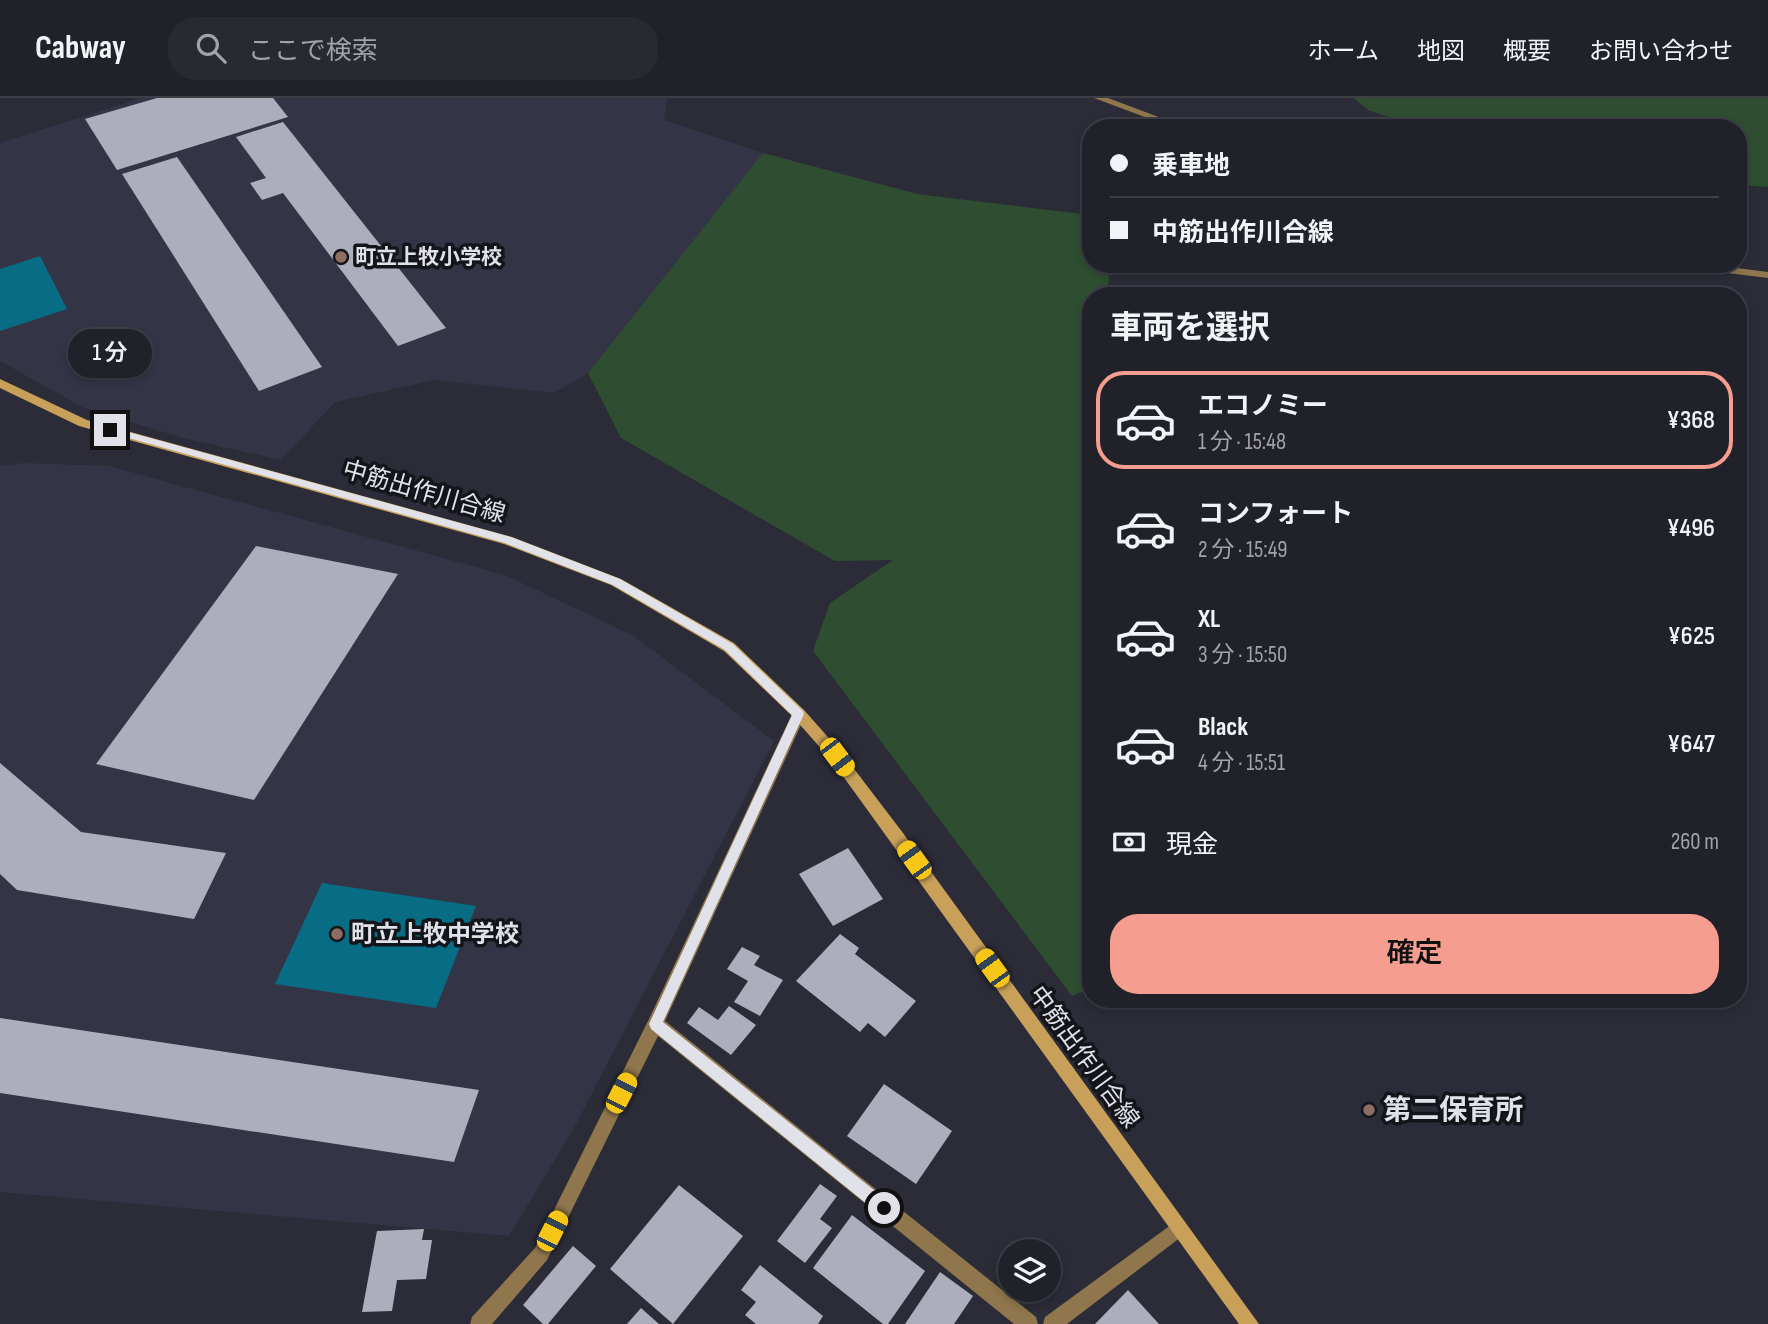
<!DOCTYPE html>
<html lang="ja">
<meta charset="utf-8">
<style>
:root{--surface:#202129;--page:#282931;--text:#f1f3f6;--muted:#a2a3a8;--line:#3d3e46;--accent:#f59d8e}
body{margin:0;font-family:"Sofia Sans Condensed","Noto Sans JP",sans-serif;background:var(--page);color:var(--text);height:100vh;display:flex;flex-direction:column;font-size:26px;white-space:nowrap}
*{box-sizing:border-box;margin:0}
p{font-size:23px;color:var(--muted)}
.icon{flex:none;width:38px;height:38px;fill:none;stroke:currentColor;stroke-width:2;stroke-linecap:round;stroke-linejoin:round}
.map{position:relative;flex:1;overflow:hidden}
.sheet{position:absolute;left:1082px;top:189px;width:665px;height:721px;display:flex;flex-direction:column;background:var(--surface);border-radius:28px;box-shadow:0 4px 10px #0003,0 0 0 2px var(--line)}
.sheet>*{flex:none}
.top-card{position:absolute;left:1082px;top:21px;width:665px;height:154px;border-radius:28px;box-shadow:0 4px 10px #0003,0 0 0 2px var(--line);display:grid;align-content:center;height:154px;padding:0 28px;background:var(--surface)}
.controls{position:absolute;left:998px;top:1141px;display:grid;gap:14px}
.controls a{display:grid;place-items:center;width:63px;height:63px;border-radius:50%;background:var(--surface);box-shadow:0 4px 10px #0003,0 0 0 2px var(--line);font-size:35px}
.end{position:absolute;width:32px;height:32px;margin:-16px;border:9px solid #e1e2e9;background:#111;box-shadow:0 0 0 4px #111}
.from{border-radius:50%}
.bubble{position:absolute;height:49px;border-radius:24px;background:var(--surface);box-shadow:0 4px 10px #0003,0 0 0 2px var(--line);font-size:23px;font-weight:600;line-height:49px;text-align:center}
.car{position:absolute;width:21px;height:42px;margin:-21px -10px;border-radius:9px;box-shadow:0 0 5px 2px #0007;background:linear-gradient(#f5c518 24%,#345 0 40%,#f5c518 0 76%,#345 0 86%,#f5c518 0)}
.top-card b{display:flex;align-items:center;gap:24px;height:66px;font-size:26px}
.top-card b+b{border-top:2px solid var(--line)}
.top-card i{width:18px;height:18px;background:var(--text)}
ul{padding:0;list-style:none}
li{display:flex;align-items:center;gap:21px;height:98px;margin:0 14px 10px;padding:0 14px;border:4px solid transparent;border-radius:28px}
li div{flex:1}
li b{display:block;font-size:26px}
li em{font-style:normal;font-weight:600}
li.selected{border-color:var(--accent)}
li>.icon{width:63px;height:63px;stroke-width:1.5}
h2{padding:0 28px;font-size:32px;line-height:84px}
.pay{display:flex;align-items:center;gap:18px;height:77px;padding:0 28px;font-size:26px}
.pay p{margin-inline-start:auto}
.primary-button{display:flex;gap:14px;margin-top:auto;padding:14px 28px}
.primary-button a{flex:1;height:80px;border-radius:28px;background:var(--accent);color:#111;font-size:28px;font-weight:600;line-height:80px;text-align:center}
header{display:flex;align-items:center;gap:42px;box-sizing:border-box;height:98px;padding:0 35px;background:var(--surface);border-bottom:2px solid var(--line)}
header strong{font-size:33px}
nav{display:flex;gap:38px;margin-inline-start:auto;font-size:24px}
.search{width:490px;height:63px;background:var(--page);display:flex;align-items:center;gap:18px;box-sizing:border-box;padding:0 24px;border-radius:28px;color:var(--muted);font-size:26px}
.map>svg:first-child{display:block}
.built{fill:#333546}
.green{fill:#2f4e31}
.water{fill:#086c84}
.building{fill:#acaebc}
.lines{fill:none;stroke-linecap:round;stroke-linejoin:round}
.street{fill:#8f764c;fill-rule:evenodd}
.secondary{fill:#c8a059;fill-rule:evenodd}
.route{fill:#e1e2e9}
.education-dot{fill:#8d6e63;stroke:#14151a;stroke-width:2.5}
.labels{text-anchor:middle;dominant-baseline:central;stroke-width:7;stroke-linejoin:round;paint-order:stroke}
.far-poi-label{font-size:21px;font-weight:bold;fill:#e1e2e9;stroke:#14151a;text-anchor:start}
.street-label{font-size:24px;fill:#e1e2e9;stroke:#14151a}
.poi-label{font-size:24px;font-weight:bold;fill:#e1e2e9;stroke:#14151a;text-anchor:start}
.near-poi-label{font-size:28px;font-weight:bold;fill:#e1e2e9;stroke:#14151a;text-anchor:start}
</style>
<header>
<strong>Cabway</strong>
<div class="search"><svg class="icon" aria-label="search" viewBox="0 0 24 24"><circle cx="10" cy="10" r="6"/><path d="M15 15l6 6"/></svg>ここで検索</div>
<nav><a>ホーム</a><a>地図</a><a>概要</a><a>お問い合わせ</a></nav>
</header>
<div class="map">
<svg width="1768" height="1226" viewBox="0 0 1768 1226">
<rect width="100%" height="100%" fill="#2b2c37"/>
<g class="built">
<path d="M141,0H667L664,22L763,55L597,270L554,295L435,282L335,304L281,362L183,340L84,310L0,263V45Z"/>
<path d="M24,365L109,368L505,477L634,538L774,643L575,1028L509,1138L0,1094V368Z"/>
</g>
<g class="green">
<path d="M1354,0H1768V89L1738,87V30H1422L1368,12Z"/>
<path d="M763,55L917,96L1090,117V166H1109L1108,198H1090V890L1072,898L813,553L830,505L893,462L835,463L621,340L588,275Z"/>
</g>
<g class="water">
<path d="M40,158L67,211L0,233V171Z"/>
<path d="M322,785L476,808L436,910L275,886Z"/>
</g>
<g class="building">
<path d="M157,0H273L288,19L117,72L85,21Z"/>
<path d="M283,24L446,230L398,248L283,95L262,102L250,85L266,80L236,39Z"/>
<path d="M177,59L322,269L259,293L122,76Z"/>
<path d="M256,448L398,476L254,702L96,666Z"/>
<path d="M0,665L81,734L226,755L194,821L17,792L0,776Z"/>
<path d="M848,750L883,801L833,828L799,776Z"/>
<path d="M840,836L859,850L855,856L916,903L885,939L868,925L860,934L796,883Z"/>
<path d="M742,849L760,858L754,867L783,882L760,918L734,904L748,883L727,871Z"/>
<path d="M729,908L756,927L731,957L687,925L699,909L718,922Z"/>
<path d="M0,920L479,992L454,1064L0,995Z"/>
<path d="M884,986L952,1033L916,1086L847,1038Z"/>
<path d="M820,1086L837,1098L820,1121L832,1130L805,1165L777,1143Z"/>
<path d="M679,1087L743,1138L673,1226L610,1171Z"/>
<path d="M852,1117L925,1173L888,1226H883L813,1170Z"/>
<path d="M424,1131L422,1142H432L426,1181L397,1182L392,1213L362,1214L377,1133Z"/>
<path d="M573,1148L596,1168L548,1226H543L523,1207Z"/>
<path d="M760,1167L823,1218L818,1226H756L745,1217L756,1204L741,1192Z"/>
<path d="M940,1174L973,1198L954,1226H905Z"/>
<path d="M1128,1192L1159,1226H1095Z"/>
<path d="M641,1210L659,1226H627Z"/>
</g>
<g class="lines">
<g class="street">
<path d="M1094,0H1108L1188,30H1174Z"/>
<path d="M1674,166H1706L1768,174V180L1679,169Z"/>
<path d="M799,610L804,612L806,616L665,923L1036,1219L1038,1226H1014L658,938L547,1162L492,1226H470L472,1219L535,1150L649,921L792,616L794,612Z"/>
<path d="M1179,1121L1185,1124L1188,1130L1185,1136L1067,1226H1043L1045,1219Z"/>
</g>
<path class="secondary" d="M0,281L87,322L512,439L621,481L734,545L804,612L842,655L903,735L1259,1226H1239L832,663L794,620L724,553L611,487L504,446L79,328L0,290Z"/>
</g>
<path class="route" d="M110,329L511,439L620,481L733,546L803,613L804,616L663,924L889,1104L891,1110L889,1115L884,1117L878,1115L651,931L649,926L792,617L725,552L613,487L505,445L107,334V330Z"/>
<g class="education-dot">
<circle cx="341" cy="159" r="7"/>
<circle cx="337" cy="836" r="7"/>
<circle cx="1369" cy="1012" r="7"/>
</g>
<g class="labels">
<g class="far-poi-label">
<text x="355" y="159">町立上牧小学校</text>
</g>
<g class="street-label">
<text transform="translate(424 394) rotate(16)">中筋出作川合線</text>
<text transform="translate(1084 959) rotate(54)">中筋出作川合線</text>
</g>
<g class="poi-label">
<text x="351" y="836">町立上牧中学校</text>
</g>
<g class="near-poi-label">
<text x="1383" y="1012">第二保育所</text>
</g>
</g>
</svg>
<div class="controls">
<a><svg class="icon" aria-label="layers" viewBox="0 0 24 24"><path d="M12 4l9 5-9 5-9-5zM3 14l9 5 9-5"/></svg></a>
</div>
<i class="end from" style="left:884px;top:1110px"></i>
<i class="end" style="left:110px;top:332px"></i>
<div class="bubble" style="left:68px;top:231px;width:84px">1 分</div>
<i class="car" style="left:837px;top:659px;rotate:143deg"></i>
<i class="car" style="left:914px;top:762px;rotate:324deg"></i>
<i class="car" style="left:992px;top:870px;rotate:324deg"></i>
<i class="car" style="left:621px;top:995px;rotate:27deg"></i>
<i class="car" style="left:552px;top:1133px;rotate:27deg"></i>
<div class="top-card">
<b><i class="from"></i>乗車地</b>
<b><i></i>中筋出作川合線</b>
</div>
<section class="sheet">
<h2>車両を選択</h2>
<ul>
<li class="selected"><svg class="icon" aria-label="car" viewBox="0 0 24 24"><path d="M5 17H2v-5l4-1 3-4h7l3 4 3 1v5h-3M9 17h6M6 11h13"/><circle cx="7" cy="17" r="2"/><circle cx="17" cy="17" r="2"/></svg><div><b>エコノミー</b><p>1 分 · 15:48</p></div><em>¥368</em></li>
<li><svg class="icon" aria-label="car" viewBox="0 0 24 24"><path d="M5 17H2v-5l4-1 3-4h7l3 4 3 1v5h-3M9 17h6M6 11h13"/><circle cx="7" cy="17" r="2"/><circle cx="17" cy="17" r="2"/></svg><div><b>コンフォート</b><p>2 分 · 15:49</p></div><em>¥496</em></li>
<li><svg class="icon" aria-label="car" viewBox="0 0 24 24"><path d="M5 17H2v-5l4-1 3-4h7l3 4 3 1v5h-3M9 17h6M6 11h13"/><circle cx="7" cy="17" r="2"/><circle cx="17" cy="17" r="2"/></svg><div><b>XL</b><p>3 分 · 15:50</p></div><em>¥625</em></li>
<li><svg class="icon" aria-label="car" viewBox="0 0 24 24"><path d="M5 17H2v-5l4-1 3-4h7l3 4 3 1v5h-3M9 17h6M6 11h13"/><circle cx="7" cy="17" r="2"/><circle cx="17" cy="17" r="2"/></svg><div><b>Black</b><p>4 分 · 15:51</p></div><em>¥647</em></li>
</ul>
<div class="pay"><svg class="icon" aria-label="cash" viewBox="0 0 24 24"><path d="M3 7h18v10H3z"/><circle cx="12" cy="12" r="2"/></svg>現金<p>260 m</p></div>
<div class="primary-button"><a>確定</a></div>
</section>
</div>
